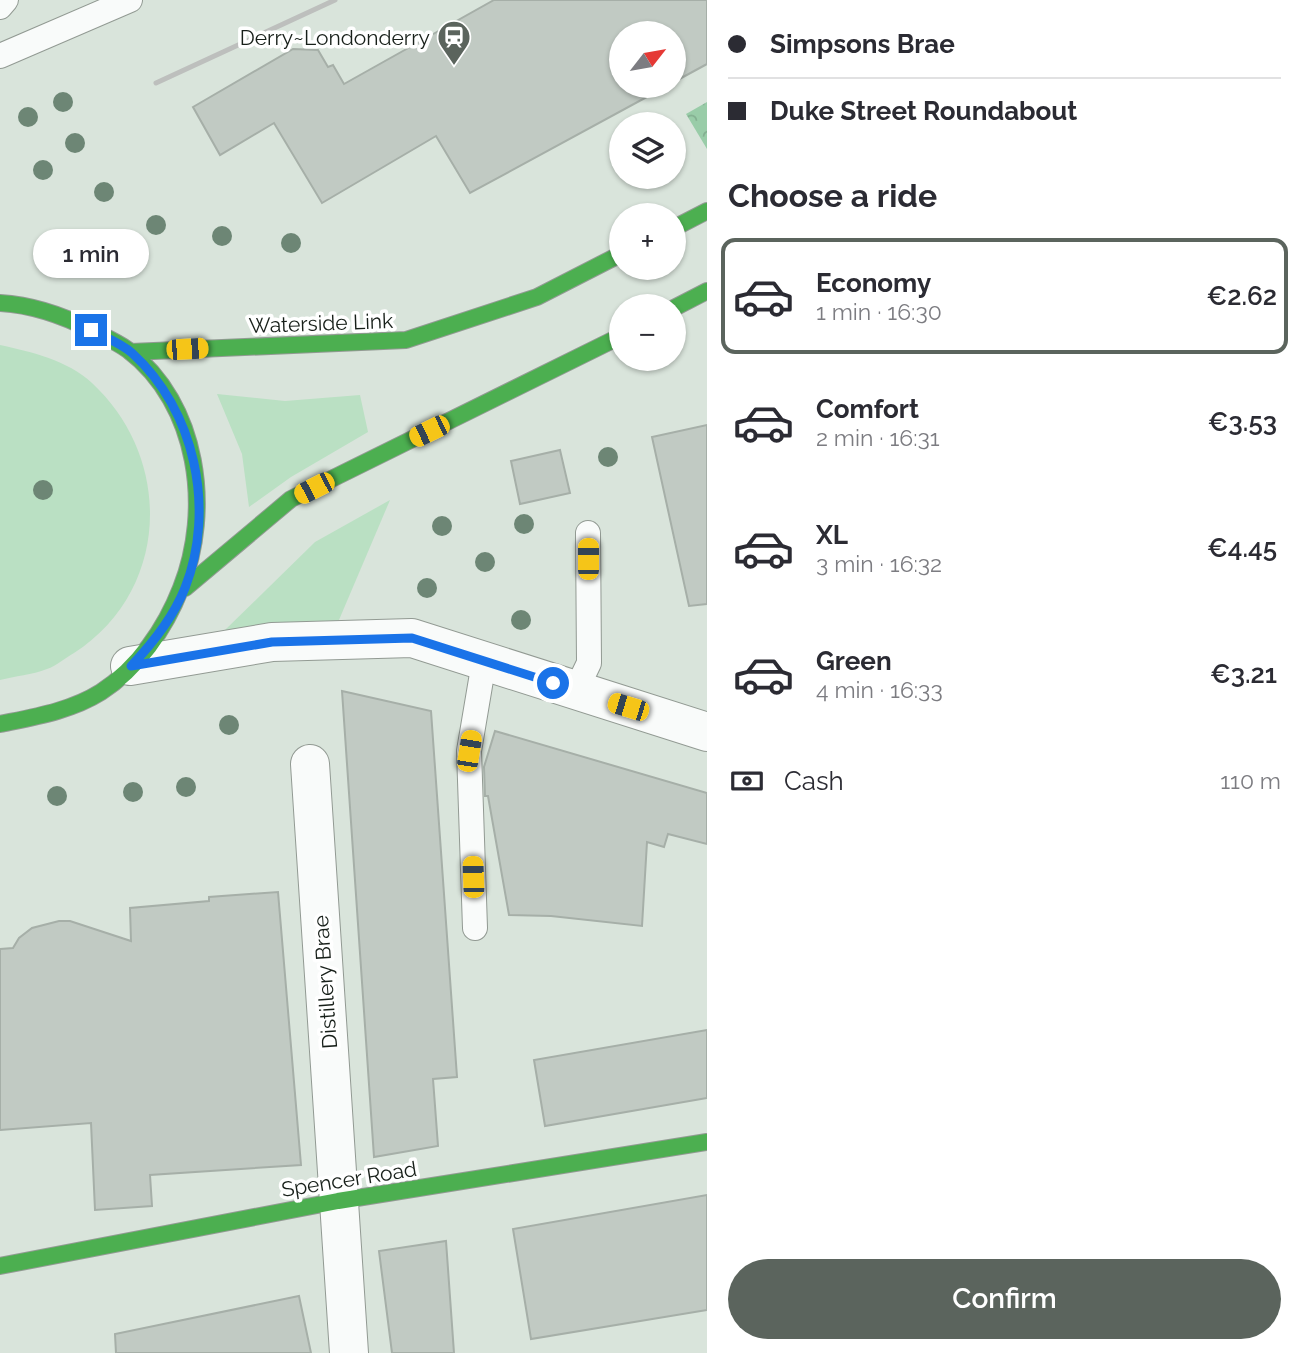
<!DOCTYPE html>
<meta charset="utf-8">
<style>
:root{--surface:#fff;--page:#f2f2f3;--text:#2b2b33;--muted:#7c7c81;--line:#e1e1e2;--accent:#5b645d}
body{margin:0;font-family:Raleway,sans-serif;background:var(--page);color:var(--text);height:100vh;display:flex;flex-direction:column;font-size:26px;white-space:nowrap}
*{box-sizing:border-box;margin:0}
p{font-size:23px;color:var(--muted)}
.icon{flex:none;width:38px;height:38px;fill:none;stroke:currentColor;stroke-width:2;stroke-linecap:round;stroke-linejoin:round}
.map{position:relative;flex:1;overflow:hidden}
.drawer{display:flex;flex-direction:column;background:var(--surface);width:595px}
.drawer>*{flex:none}
.top-card{display:grid;align-content:center;height:154px;padding:0 21px;background:var(--surface)}
.needle{width:46px;rotate:59deg}
.tools{position:absolute;left:609px;top:21px;display:grid;gap:14px}
.tools a{display:grid;place-items:center;width:77px;height:77px;border-radius:50%;background:var(--surface);box-shadow:0 2px 5px #0004;font-size:35px}
.end{position:absolute;width:32px;height:32px;margin:-16px;border:9px solid #1a73e8;background:#fff;box-shadow:0 0 0 4px #fff}
.from{border-radius:50%}
.bubble{position:absolute;height:49px;border-radius:24px;background:var(--surface);box-shadow:0 2px 5px #0004;font-size:23px;font-weight:600;line-height:49px;text-align:center}
.car{position:absolute;width:21px;height:42px;margin:-21px -10px;border-radius:9px;box-shadow:0 0 5px 2px #0007;background:linear-gradient(#f5c518 24%,#345 0 40%,#f5c518 0 76%,#345 0 86%,#f5c518 0)}
.top-card b{display:flex;align-items:center;gap:24px;height:66px;font-size:26px}
.top-card b+b{border-top:2px solid var(--line)}
.top-card i{width:18px;height:18px;background:var(--text)}
ul{padding:0;list-style:none}
li{display:flex;align-items:center;gap:21px;height:116px;margin:0 14px 10px;padding:0 7px;border:4px solid transparent;border-radius:14px}
li div{flex:1}
li b{display:block;font-size:26px}
li em{font-style:normal;font-weight:600}
li.on{border-color:var(--accent)}
li>.icon{width:63px;height:63px;stroke-width:1.5}
h2{padding:0 21px;font-size:32px;line-height:84px}
.pay{display:flex;align-items:center;gap:18px;height:77px;padding:0 21px;font-size:26px}
.pay p{margin-inline-start:auto}
.button{display:flex;gap:14px;margin-top:auto;padding:14px 21px}
.button a{flex:1;height:80px;border-radius:42px;background:var(--accent);color:#fff;font-size:28px;font-weight:600;line-height:80px;text-align:center}
main{display:flex;flex:1;min-height:0}
.map>svg:first-child{display:block}
.grass{fill:#bae0c3}
.forest{fill:url(#forest-crowns)}
.building{fill:#c1cac3;stroke:#a6afa8;stroke-width:2}
.lines{fill:none;stroke-linecap:round;stroke-linejoin:round}
.lane-casing{stroke:#929a93;stroke-width:26}
.street-casing{stroke:#929a93;stroke-width:40}
.fast-casing{stroke:#929a93;stroke-width:18}
.lane{stroke:#f9fbfa;stroke-width:24}
.street{stroke:#f9fbfa;stroke-width:38}
.fast{stroke:#4caf50;stroke-width:16}
.rail{stroke:#bdbfbd;stroke-width:5}
.tree{fill:#6d8675}
.route{stroke:#1a73e8;stroke-width:9}
.labels{text-anchor:middle;dominant-baseline:central;stroke-width:7;stroke-linejoin:round;paint-order:stroke}
.poi-label{font-size:21px;fill:#171f19;stroke:#fff;text-anchor:end}
.street-label{font-size:21px;fill:#171f19;stroke:#fff}
</style>
<main>
<div class="map">
<svg width="707" height="1353" viewBox="0 0 707 1353">
<defs>
<pattern id="forest-crowns" width="20" height="18" patternUnits="userSpaceOnUse" patternTransform="scale(1.75)"><rect width="20" height="18" fill="#99cca8"/><path d="M2 6a3 3 0 1 1 6 0M12 15a3 3 0 1 1 6 0" fill="none" stroke="#83af90"/></pattern>
</defs>
<rect width="100%" height="100%" fill="#d9e4db"/>
<g class="grass">
<path d="M0,345C32,352 67,360 92,383C174,459 170,591 74,653C65,658 56,666 47,669C32,675 15,676 0,680Z"/>
<path d="M217,394L285,401L360,395L368,432L291,477L249,507L242,454Z"/>
<path d="M390,500L333,634L225,630L315,542Z"/>
</g>
<path class="forest" d="M707,102V149L686,114Z"/>
<g class="building">
<path d="M494,0H707V64L674,82V33H621V86H667L470,193L436,136L322,203L274,123L220,155L193,107L293,49L318,50L328,67L333,65L344,84Z"/>
<path d="M707,425V604L689,606L652,437Z"/>
<path d="M560,450L570,493L520,504L511,461Z"/>
<path d="M342,691L431,711L457,1077L433,1079L438,1146L374,1157Z"/>
<path d="M495,731L707,793V844L668,834L664,847L647,842L642,926L551,916L509,915L488,796H485L484,767Z"/>
<path d="M278,892L301,1165L150,1175L152,1206L95,1210L91,1123L0,1130V949L13,948L19,938L32,928L59,921H70L131,941L130,908L209,901V897Z"/>
<path d="M707,1030V1098L545,1126L534,1060Z"/>
<path d="M707,1195V1310L531,1339L513,1229Z"/>
<path d="M446,1241L454,1353H392L379,1251Z"/>
<path d="M299,1296L311,1353H116L115,1334Z"/>
</g>
<g class="lines">
<defs>
<g id="lane">
<path d="M0,7L6,0"/>
<path d="M0,56L130,0"/>
<path d="M576,690L589,663L588,533"/>
<path d="M475,928L469,751L484,662"/>
</g>
<g id="street">
<path d="M130,666L272,642L412,638L707,732"/>
<path d="M310,764L349,1353"/>
</g>
<g id="fast">
<path d="M674,228L707,211"/>
<path d="M0,303C33,305 62,315 91,330C103,336 117,342 128,350C199,404 212,510 181,588C165,629 138,668 101,692C71,711 34,717 0,724"/>
<path d="M674,308L707,291"/>
<path d="M131,352L406,340L537,297L621,254"/>
<path d="M185,588L291,499L621,336"/>
<path d="M0,1266L338,1201L707,1142"/>
</g>
</defs>
<use href="#lane" class="lane-casing"/>
<use href="#street" class="street-casing"/>
<use href="#fast" class="fast-casing"/>
<use href="#lane" class="lane"/>
<use href="#street" class="street"/>
<use href="#fast" class="fast"/>
<path class="rail" d="M156,83L335,0"/>
</g>
<g class="tree">
<circle cx="63" cy="102" r="10"/>
<circle cx="28" cy="117" r="10"/>
<circle cx="75" cy="143" r="10"/>
<circle cx="43" cy="170" r="10"/>
<circle cx="104" cy="192" r="10"/>
<circle cx="156" cy="225" r="10"/>
<circle cx="222" cy="236" r="10"/>
<circle cx="291" cy="243" r="10"/>
<circle cx="608" cy="457" r="10"/>
<circle cx="43" cy="490" r="10"/>
<circle cx="524" cy="524" r="10"/>
<circle cx="442" cy="526" r="10"/>
<circle cx="485" cy="562" r="10"/>
<circle cx="427" cy="588" r="10"/>
<circle cx="521" cy="620" r="10"/>
<circle cx="229" cy="725" r="10"/>
<circle cx="186" cy="787" r="10"/>
<circle cx="133" cy="792" r="10"/>
<circle cx="57" cy="796" r="10"/>
</g>
<g class="lines">
<path class="route" d="M91,330C104,337 121,343 132,353C195,410 216,509 185,588C173,618 153,643 131,666L272,642L412,638L553,683"/>
</g>
<defs>
<symbol id="station-pin" viewBox="-11 -11 22 30"><path d="M0 17L-7.5 6A9.5 9.5 0 1 1 7.5 6Z" fill="#5b645d" stroke="#fff"/><path d="M-3-6H3Q5-6 5-4V2Q5 4 3 4L4.5 6H3L1.5 4h-3L-3 6H-4.5L-3 4Q-5 4-5 2V-4Q-5-6-3-6ZM-3.5-4v3h7v-3ZM-3.5 1v1.5H-2V1ZM2 1v1.5H3.5V1Z" fill="#fff"/></symbol>
</defs>
<g fill-rule="evenodd">
<use href="#station-pin" x="435" y="18" width="38" height="52"/>
</g>
<g class="labels">
<g class="poi-label">
<text x="430" y="37">Derry~Londonderry</text>
</g>
<g class="street-label">
<text transform="translate(321 323) rotate(-2)">Waterside Link</text>
<text transform="translate(325 982) rotate(-94)">Distillery Brae</text>
<text transform="translate(349 1179) rotate(-9)">Spencer Road</text>
</g>
</g>
</svg>
<div class="tools">
<a><svg class="needle" viewBox="-14 -14 28 28"><path d="M0-13l5 13h-10z" fill="#e53935"/><path d="M0 13l5-13h-10z" fill="#7c7c81"/></svg></a>
<a><svg class="icon" aria-label="layers" viewBox="0 0 24 24"><path d="M12 4l9 5-9 5-9-5zM3 14l9 5 9-5"/></svg></a>
<a>+</a>
<a>−</a>
</div>
<i class="end from" style="left:553px;top:683px"></i>
<i class="end" style="left:91px;top:330px"></i>
<div class="bubble" style="left:33px;top:229px;width:116px">1 min</div>
<i class="car" style="left:187px;top:349px;rotate:87deg"></i>
<i class="car" style="left:429px;top:431px;rotate:244deg"></i>
<i class="car" style="left:314px;top:488px;rotate:243deg"></i>
<i class="car" style="left:588px;top:559px;rotate:0deg"></i>
<i class="car" style="left:628px;top:707px;rotate:287deg"></i>
<i class="car" style="left:469px;top:751px;rotate:9deg"></i>
<i class="car" style="left:473px;top:877px;rotate:358deg"></i>
</div>
<section class="drawer">
<div class="top-card">
<b><i class="from"></i>Simpsons Brae</b>
<b><i></i>Duke Street Roundabout</b>
</div>
<h2>Choose a ride</h2>
<ul>
<li class="on"><svg class="icon" aria-label="car" viewBox="0 0 24 24"><path d="M5 17H2v-5l4-1 3-4h7l3 4 3 1v5h-3M9 17h6M6 11h13"/><circle cx="7" cy="17" r="2"/><circle cx="17" cy="17" r="2"/></svg><div><b>Economy</b><p>1 min · 16:30</p></div><em>€2.62</em></li>
<li><svg class="icon" aria-label="car" viewBox="0 0 24 24"><path d="M5 17H2v-5l4-1 3-4h7l3 4 3 1v5h-3M9 17h6M6 11h13"/><circle cx="7" cy="17" r="2"/><circle cx="17" cy="17" r="2"/></svg><div><b>Comfort</b><p>2 min · 16:31</p></div><em>€3.53</em></li>
<li><svg class="icon" aria-label="car" viewBox="0 0 24 24"><path d="M5 17H2v-5l4-1 3-4h7l3 4 3 1v5h-3M9 17h6M6 11h13"/><circle cx="7" cy="17" r="2"/><circle cx="17" cy="17" r="2"/></svg><div><b>XL</b><p>3 min · 16:32</p></div><em>€4.45</em></li>
<li><svg class="icon" aria-label="car" viewBox="0 0 24 24"><path d="M5 17H2v-5l4-1 3-4h7l3 4 3 1v5h-3M9 17h6M6 11h13"/><circle cx="7" cy="17" r="2"/><circle cx="17" cy="17" r="2"/></svg><div><b>Green</b><p>4 min · 16:33</p></div><em>€3.21</em></li>
</ul>
<div class="pay"><svg class="icon" aria-label="cash" viewBox="0 0 24 24"><path d="M3 7h18v10H3z"/><circle cx="12" cy="12" r="2"/></svg>Cash<p>110 m</p></div>
<div class="button"><a>Confirm</a></div>
</section>
</main>
